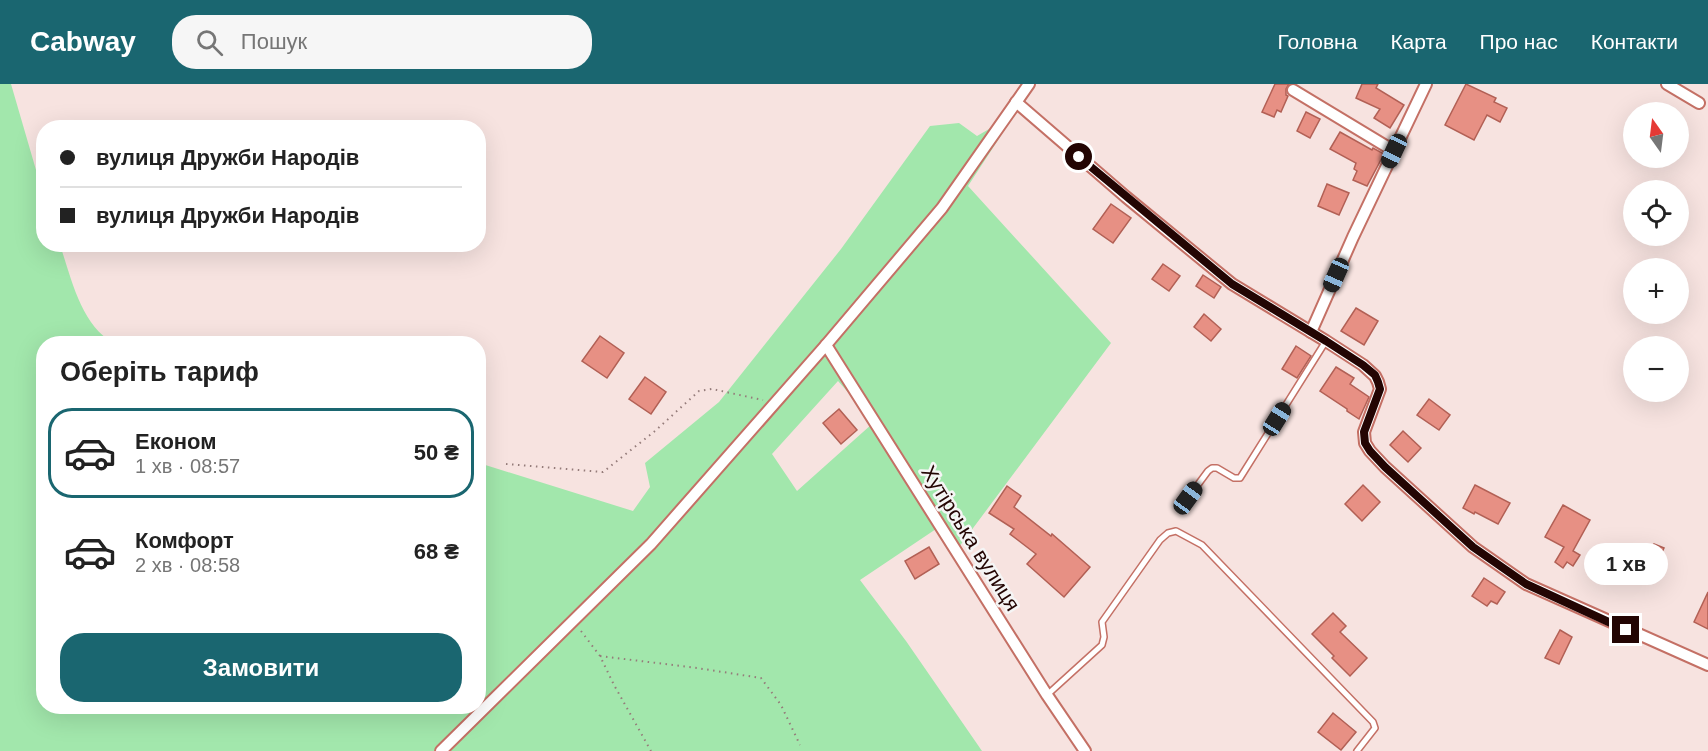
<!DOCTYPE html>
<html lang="uk">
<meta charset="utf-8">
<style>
:root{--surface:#fff;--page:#f6f6f6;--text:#222;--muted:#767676;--line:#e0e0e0;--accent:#1a6670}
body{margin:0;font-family:Helvetica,sans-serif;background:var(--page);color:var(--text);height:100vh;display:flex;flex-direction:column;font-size:22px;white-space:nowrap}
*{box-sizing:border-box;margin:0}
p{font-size:20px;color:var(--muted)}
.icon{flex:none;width:33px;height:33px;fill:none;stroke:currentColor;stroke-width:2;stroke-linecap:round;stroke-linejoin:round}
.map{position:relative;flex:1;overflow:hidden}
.drawer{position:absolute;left:36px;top:252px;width:450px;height:378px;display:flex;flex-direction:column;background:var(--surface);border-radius:24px;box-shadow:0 6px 24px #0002}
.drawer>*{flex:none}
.banner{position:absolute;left:36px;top:36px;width:450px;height:132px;border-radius:24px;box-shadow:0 6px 24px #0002;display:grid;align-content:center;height:132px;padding:0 24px;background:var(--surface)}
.needle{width:39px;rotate:346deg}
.tools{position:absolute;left:1623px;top:18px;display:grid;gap:12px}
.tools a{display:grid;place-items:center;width:66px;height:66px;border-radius:50%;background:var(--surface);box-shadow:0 6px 24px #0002;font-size:30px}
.end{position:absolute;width:27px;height:27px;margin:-14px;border:8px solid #230503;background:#fff;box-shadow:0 0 0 3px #fff}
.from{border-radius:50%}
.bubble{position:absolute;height:42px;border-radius:21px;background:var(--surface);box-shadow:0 6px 24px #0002;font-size:20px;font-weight:700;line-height:42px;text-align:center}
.car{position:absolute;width:18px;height:36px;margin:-18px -9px;border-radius:8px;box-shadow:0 0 4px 2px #0007;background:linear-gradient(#222 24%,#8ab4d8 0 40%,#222 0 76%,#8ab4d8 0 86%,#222 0)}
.banner b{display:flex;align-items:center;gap:21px;height:57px;font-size:22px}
.banner b+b{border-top:2px solid var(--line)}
.banner i{width:15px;height:15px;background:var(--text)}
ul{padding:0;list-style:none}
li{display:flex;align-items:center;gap:18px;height:90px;margin:0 12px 9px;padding:0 12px;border:3px solid transparent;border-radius:24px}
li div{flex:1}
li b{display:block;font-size:22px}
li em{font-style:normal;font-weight:700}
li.selected{border-color:var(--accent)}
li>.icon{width:54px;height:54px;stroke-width:1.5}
h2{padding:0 24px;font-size:27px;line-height:72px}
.button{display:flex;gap:12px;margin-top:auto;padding:12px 24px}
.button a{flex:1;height:69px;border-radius:24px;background:var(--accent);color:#fff;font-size:24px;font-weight:700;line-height:69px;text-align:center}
header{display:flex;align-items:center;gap:36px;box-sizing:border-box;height:84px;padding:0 30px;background:var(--accent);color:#fff}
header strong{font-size:28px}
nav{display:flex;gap:33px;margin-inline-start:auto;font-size:21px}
.search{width:420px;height:54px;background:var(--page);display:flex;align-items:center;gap:15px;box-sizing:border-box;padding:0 21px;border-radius:24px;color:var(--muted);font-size:22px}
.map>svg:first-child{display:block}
.green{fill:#a2e7ac;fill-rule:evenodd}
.building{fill:#e79084;stroke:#b26055;stroke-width:1.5}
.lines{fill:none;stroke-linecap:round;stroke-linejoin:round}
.service-casing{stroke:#c47065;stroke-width:8}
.minor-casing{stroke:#c47065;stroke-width:14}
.path{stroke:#957c7a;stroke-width:2;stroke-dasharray:1.5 4.5;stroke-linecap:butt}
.service{stroke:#fff;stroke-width:5}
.minor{stroke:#fff;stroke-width:10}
.route{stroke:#230503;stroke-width:8}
.labels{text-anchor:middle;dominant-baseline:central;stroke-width:5;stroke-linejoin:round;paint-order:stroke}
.street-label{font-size:21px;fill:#230503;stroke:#f5f5f5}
</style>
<header>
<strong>Cabway</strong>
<div class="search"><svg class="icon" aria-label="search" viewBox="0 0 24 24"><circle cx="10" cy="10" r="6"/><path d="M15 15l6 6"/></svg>Пошук</div>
<nav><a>Головна</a><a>Карта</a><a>Про нас</a><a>Контакти</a></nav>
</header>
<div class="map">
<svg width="1708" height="667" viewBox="0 0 1708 667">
<rect width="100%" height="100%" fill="#f7e3e0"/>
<path class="green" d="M0,0H11L43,110L44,160L60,161C71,193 81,242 114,259L44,260V622H478L479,379L633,427L650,403L645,379L719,318L841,165L930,42L959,39L977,52L1015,30L968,102L1111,259L953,471L936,445L860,496L906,557L982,667H0ZM838,297L862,324L872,340L797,407L772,370Z"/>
<g class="building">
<path d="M1275,0H1289L1286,5V11L1288,12L1281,28L1277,26L1274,33L1262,28Z"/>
<path d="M1362,0H1378L1376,4L1404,21L1390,44L1374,34L1380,25L1356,14Z"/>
<path d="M1466,0L1496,14L1494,18L1507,24L1500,38L1487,31L1474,56L1445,41Z"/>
<path d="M1306,28L1320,35L1310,54L1297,47Z"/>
<path d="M1340,48L1372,66L1373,64L1384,70L1367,102L1353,96L1357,87L1354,85L1356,79L1330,65Z"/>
<path d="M1327,100L1349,109L1339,131L1318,122Z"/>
<path d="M1111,120L1131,134L1113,159L1093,145Z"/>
<path d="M1163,180L1180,192L1169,207L1152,195Z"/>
<path d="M1203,191L1221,203L1214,214L1196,202Z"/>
<path d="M1356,224L1378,237L1364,261L1341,247Z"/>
<path d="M1204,230L1221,245L1211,257L1194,243Z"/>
<path d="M600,252L624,269L607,294L582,277Z"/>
<path d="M1296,262L1311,272L1297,294L1282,285Z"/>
<path d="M1336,283L1354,294L1350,300L1369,313L1359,335L1347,327V325L1320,307Z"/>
<path d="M645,293L666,308L651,330L629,315Z"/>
<path d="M1429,315L1450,331L1439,346L1417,331Z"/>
<path d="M839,325L857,346L841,360L823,339Z"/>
<path d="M1403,347L1421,364L1408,378L1390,361Z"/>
<path d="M1363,401L1380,418L1362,437L1345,420Z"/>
<path d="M1475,401L1510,419L1498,440L1475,428L1474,430L1463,424Z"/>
<path d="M1007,402L1021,412L1014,423L1051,452L1052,450L1090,483L1064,513L1027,480L1036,470L1010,450L1014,445L989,429Z"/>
<path d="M1563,421L1590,436L1573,467L1580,471L1573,482L1567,478L1563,484L1555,478L1564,463L1545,453Z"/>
<path d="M1654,460L1664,464L1655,484L1646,479Z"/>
<path d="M929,463L939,480L915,495L905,477Z"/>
<path d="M1484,494L1505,508L1497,520L1491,517L1487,522L1472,512Z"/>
<path d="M1708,508V545L1694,538Z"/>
<path d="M1333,529L1346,542L1340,548L1367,574L1350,592L1332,574L1334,572L1312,550Z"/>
<path d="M1560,546L1572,553L1559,580L1545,574Z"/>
<path d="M1333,629L1356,648L1341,666L1318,648Z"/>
</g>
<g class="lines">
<defs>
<g id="service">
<path d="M1188,414L1208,387L1212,384H1217L1234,394H1240L1326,257"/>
<path d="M1047,611L1102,561L1104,553L1102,538L1160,456L1168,449L1176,447L1202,461L1373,638L1375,644L1357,667"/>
</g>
<g id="minor">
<path d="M1667,0L1699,19"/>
<path d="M1293,6L1394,67"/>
<path d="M1016,18L1126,113L1232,200L1326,257L1363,281L1375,292L1378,298L1380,305L1364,348L1365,359L1370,367L1385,383L1473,463L1526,500L1708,581"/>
<path d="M1311,248L1353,153L1426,0"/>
<path d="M826,261L1047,611L1085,667"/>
<path d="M441,667L651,460L826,261L942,124L1029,0"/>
</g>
</defs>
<use href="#service" class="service-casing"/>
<use href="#minor" class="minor-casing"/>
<g class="path">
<path d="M506,380L603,388L655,347L699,307L712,305L763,316"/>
<path d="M581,547L600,572L614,601L651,667"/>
<path d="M600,572L697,584L761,594L781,621L800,661"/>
</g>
<use href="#service" class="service"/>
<use href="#minor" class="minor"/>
</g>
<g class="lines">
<path class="route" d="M1079,73L1232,200L1326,257L1363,281L1375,291L1378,298L1380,305L1364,348L1365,359L1370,367L1385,383L1473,463L1526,500L1626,546"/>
</g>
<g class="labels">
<g class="street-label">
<text transform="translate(971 454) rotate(58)">Хутірська вулиця</text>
</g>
</g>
</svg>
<div class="tools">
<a><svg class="needle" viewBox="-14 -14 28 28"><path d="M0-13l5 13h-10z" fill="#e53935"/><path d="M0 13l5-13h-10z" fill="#767676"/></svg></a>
<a><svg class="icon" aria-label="locate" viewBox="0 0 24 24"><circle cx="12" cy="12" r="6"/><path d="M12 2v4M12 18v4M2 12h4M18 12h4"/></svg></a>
<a>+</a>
<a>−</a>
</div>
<i class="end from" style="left:1079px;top:73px"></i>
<i class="end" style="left:1626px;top:546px"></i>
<div class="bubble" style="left:1584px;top:459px;width:84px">1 хв</div>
<i class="car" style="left:1394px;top:67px;rotate:205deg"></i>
<i class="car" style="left:1336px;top:191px;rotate:204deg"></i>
<i class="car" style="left:1277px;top:335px;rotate:32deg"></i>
<i class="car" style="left:1188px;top:414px;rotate:36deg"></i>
<div class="banner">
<b><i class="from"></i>вулиця Дружби Народів</b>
<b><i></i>вулиця Дружби Народів</b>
</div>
<section class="drawer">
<h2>Оберіть тариф</h2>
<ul>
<li class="selected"><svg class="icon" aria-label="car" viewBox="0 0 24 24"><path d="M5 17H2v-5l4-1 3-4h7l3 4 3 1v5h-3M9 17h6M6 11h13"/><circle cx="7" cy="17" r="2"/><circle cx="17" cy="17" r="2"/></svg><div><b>Економ</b><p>1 хв · 08:57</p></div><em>50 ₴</em></li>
<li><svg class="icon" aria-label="car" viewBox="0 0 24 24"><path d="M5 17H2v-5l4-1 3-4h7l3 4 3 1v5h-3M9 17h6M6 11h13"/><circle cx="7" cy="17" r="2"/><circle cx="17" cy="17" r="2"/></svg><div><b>Комфорт</b><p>2 хв · 08:58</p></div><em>68 ₴</em></li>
</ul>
<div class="button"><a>Замовити</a></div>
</section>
</div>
